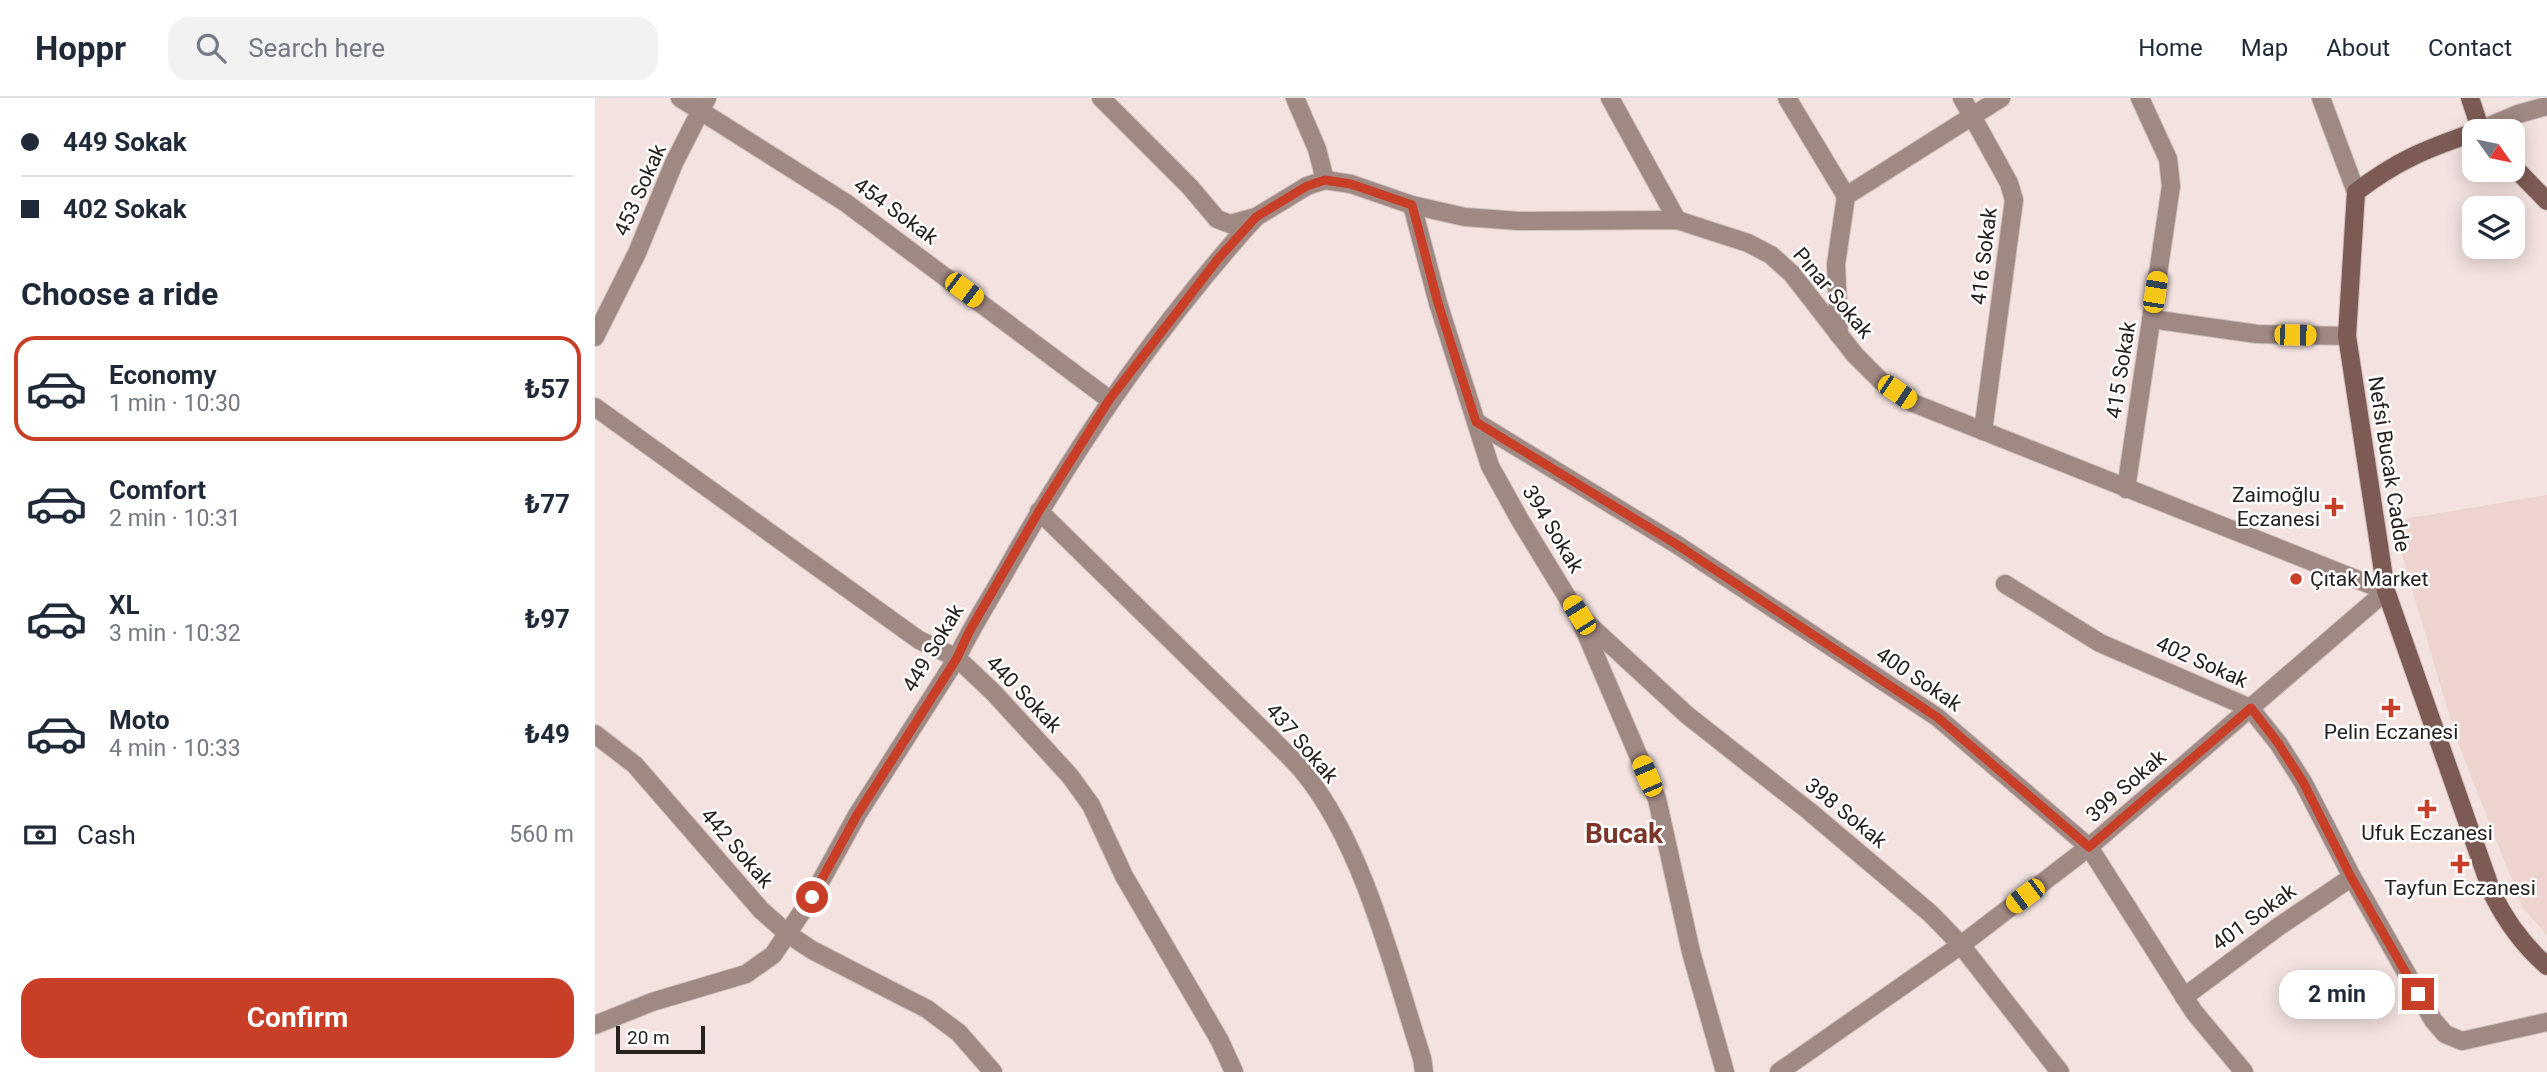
<!DOCTYPE html>
<meta charset="utf-8">
<style>
:root{--surface:#fff;--page:#f2f2f3;--text:#1f2937;--muted:#747a83;--line:#e0e1e3;--accent:#c93e26}
body{margin:0;font-family:Roboto,sans-serif;background:var(--page);color:var(--text);height:100vh;display:flex;flex-direction:column;font-size:26px;white-space:nowrap}
*{box-sizing:border-box;margin:0}
p{font-size:23px;color:var(--muted)}
.icon{flex:none;width:38px;height:38px;fill:none;stroke:currentColor;stroke-width:2;stroke-linecap:round;stroke-linejoin:round}
.map{position:relative;flex:1;overflow:hidden}
.side{display:flex;flex-direction:column;background:var(--surface);width:595px}
.side>*{flex:none}
.top-card{display:grid;align-content:center;height:154px;padding:0 21px;background:var(--surface)}
.needle{width:46px;rotate:123deg}
.buttons{position:absolute;left:1867px;top:21px;display:grid;gap:14px}
.buttons a{display:grid;place-items:center;width:63px;height:63px;border-radius:14px;background:var(--surface);box-shadow:0 4px 18px #0003;font-size:35px}
.scale{position:absolute;left:21px;bottom:18px;width:89px;box-sizing:border-box;padding-left:7px;border:4px solid #26201e;border-top:0;font-size:19px;line-height:24px;white-space:nowrap;color:#26201e;-webkit-text-stroke:5px #fff;paint-order:stroke}
.end{position:absolute;width:32px;height:32px;margin:-16px;border:9px solid #c93e26;background:#fff;box-shadow:0 0 0 4px #fff}
.from{border-radius:50%}
.bubble{position:absolute;height:49px;border-radius:21px;background:var(--surface);box-shadow:0 4px 18px #0003;font-size:23px;font-weight:700;line-height:49px;text-align:center}
.car{position:absolute;width:21px;height:42px;margin:-21px -10px;border-radius:9px;box-shadow:0 0 5px 2px #0007;background:linear-gradient(#f5c518 24%,#345 0 40%,#f5c518 0 76%,#345 0 86%,#f5c518 0)}
.top-card b{display:flex;align-items:center;gap:24px;height:66px;font-size:26px}
.top-card b+b{border-top:2px solid var(--line)}
.top-card i{width:18px;height:18px;background:var(--text)}
ul{padding:0;list-style:none}
li{display:flex;align-items:center;gap:21px;height:105px;margin:0 14px 10px;padding:0 7px;border:4px solid transparent;border-radius:21px}
li div{flex:1}
li b{display:block;font-size:26px}
li em{font-style:normal;font-weight:700}
li.on{border-color:var(--accent)}
li>.icon{width:63px;height:63px;stroke-width:1.5}
h2{padding:0 21px;font-size:32px;line-height:84px}
.pay{display:flex;align-items:center;gap:18px;height:77px;padding:0 21px;font-size:26px}
.pay p{margin-inline-start:auto}
.cta{display:flex;gap:14px;margin-top:auto;padding:14px 21px}
.cta a{flex:1;height:80px;border-radius:21px;background:var(--accent);color:#fff;font-size:28px;font-weight:700;line-height:80px;text-align:center}
header{display:flex;align-items:center;gap:42px;box-sizing:border-box;height:98px;padding:0 35px;background:var(--surface);border-bottom:2px solid var(--line)}
header strong{font-size:33px}
nav{display:flex;gap:38px;margin-inline-start:auto;font-size:24px}
.search{width:490px;height:63px;background:var(--page);display:flex;align-items:center;gap:18px;box-sizing:border-box;padding:0 24px;border-radius:21px;color:var(--muted);font-size:26px}
main{display:flex;flex:1;min-height:0}
.map>svg:first-child{display:block}
.built{fill:#edd4cf}
.lines{fill:none;stroke-linecap:round;stroke-linejoin:round}
.street-casing{stroke:#cebfbc;stroke-width:20}
.secondary-casing{stroke:#cebfbc;stroke-width:20}
.street{stroke:#a08883;stroke-width:18}
.secondary{stroke:#7d5b54;stroke-width:18}
.route{stroke:#c93e26;stroke-width:9}
.poi-dot{fill:#c93e26;stroke:#fff;stroke-width:2.5}
.labels{text-anchor:middle;dominant-baseline:central;stroke-width:5;stroke-linejoin:round;paint-order:stroke}
.street-label{font-size:21px;fill:#26201e;stroke:#fff}
.poi-label{font-size:21px;fill:#26201e;stroke:#fff}
.district-label{font-size:28px;font-weight:bold;fill:#7c3629;stroke:#fff}
</style>
<header>
<strong>Hoppr</strong>
<div class="search"><svg class="icon" aria-label="search" viewBox="0 0 24 24"><circle cx="10" cy="10" r="6"/><path d="M15 15l6 6"/></svg>Search here</div>
<nav><a>Home</a><a>Map</a><a>About</a><a>Contact</a></nav>
</header>
<main>
<section class="side">
<div class="top-card">
<b><i class="from"></i>449 Sokak</b>
<b><i></i>402 Sokak</b>
</div>
<h2>Choose a ride</h2>
<ul>
<li class="on"><svg class="icon" aria-label="car" viewBox="0 0 24 24"><path d="M5 17H2v-5l4-1 3-4h7l3 4 3 1v5h-3M9 17h6M6 11h13"/><circle cx="7" cy="17" r="2"/><circle cx="17" cy="17" r="2"/></svg><div><b>Economy</b><p>1 min · 10:30</p></div><em>₺57</em></li>
<li><svg class="icon" aria-label="car" viewBox="0 0 24 24"><path d="M5 17H2v-5l4-1 3-4h7l3 4 3 1v5h-3M9 17h6M6 11h13"/><circle cx="7" cy="17" r="2"/><circle cx="17" cy="17" r="2"/></svg><div><b>Comfort</b><p>2 min · 10:31</p></div><em>₺77</em></li>
<li><svg class="icon" aria-label="car" viewBox="0 0 24 24"><path d="M5 17H2v-5l4-1 3-4h7l3 4 3 1v5h-3M9 17h6M6 11h13"/><circle cx="7" cy="17" r="2"/><circle cx="17" cy="17" r="2"/></svg><div><b>XL</b><p>3 min · 10:32</p></div><em>₺97</em></li>
<li><svg class="icon" aria-label="car" viewBox="0 0 24 24"><path d="M5 17H2v-5l4-1 3-4h7l3 4 3 1v5h-3M9 17h6M6 11h13"/><circle cx="7" cy="17" r="2"/><circle cx="17" cy="17" r="2"/></svg><div><b>Moto</b><p>4 min · 10:33</p></div><em>₺49</em></li>
</ul>
<div class="pay"><svg class="icon" aria-label="cash" viewBox="0 0 24 24"><path d="M3 7h18v10H3z"/><circle cx="12" cy="12" r="2"/></svg>Cash<p>560 m</p></div>
<div class="cta"><a>Confirm</a></div>
</section>
<div class="map">
<svg width="1952" height="974" viewBox="0 0 1952 974">
<rect width="100%" height="100%" fill="#f3e2df"/>
<path class="built" d="M1952,397V837L1928,810L1861,640L1797,423Z"/>
<g class="lines">
<defs>
<g id="street">
<path d="M85,0L251,105L515,302"/>
<path d="M506,0L595,89L622,121L635,126L661,119L712,88L730,82L756,86L817,107L870,119L924,123L1082,122L1153,145L1176,157L1197,176L1260,257L1286,283L1318,305L1791,493L1494,749L1366,847L1184,974"/>
<path d="M700,0L722,51L730,82"/>
<path d="M1015,0L1082,122"/>
<path d="M1192,0L1251,98"/>
<path d="M1367,0L1414,85L1419,102L1388,333"/>
<path d="M1726,0L1761,94"/>
<path d="M1885,32L1923,16L1952,8"/>
<path d="M817,107L843,205L895,368L925,422L983,517L1062,701L1096,854L1130,974"/>
<path d="M1556,221L1662,236L1752,238"/>
<path d="M1244,237L1241,166L1251,98L1406,0"/>
<path d="M0,239L42,155L79,65L112,0"/>
<path d="M0,309L324,542L362,560L399,595L475,678L496,707L529,778L625,943L639,974"/>
<path d="M881,324L1081,446L1342,619L1494,749L1599,914L1649,974"/>
<path d="M1531,391L1576,88L1573,61L1545,0"/>
<path d="M444,413L677,641C687,652 700,663 710,676C768,747 799,873 827,960L829,974"/>
<path d="M1410,486L1505,545L1655,610L1683,645L1708,684L1757,779L1838,922L1850,936L1867,943L1952,924"/>
<path d="M990,523L1092,617L1214,713L1336,816L1366,847L1465,974"/>
<path d="M0,636L40,667L166,812L193,836L217,852L332,911L364,935L398,974"/>
<path d="M1589,899L1683,829L1757,779"/>
<path d="M0,927L57,904L151,876L178,857L217,799L262,717L362,560C377,528 397,498 414,467C484,343 565,225 661,119"/>
</g>
<g id="secondary">
<path d="M1875,0L1886,33"/>
<path d="M1880,34C1831,51 1803,62 1761,94L1752,238L1791,493L1898,797C1912,825 1928,847 1952,868"/>
<path d="M1918,68L1952,103"/>
</g>
</defs>
<use href="#street" class="street-casing"/>
<use href="#secondary" class="secondary-casing"/>
<use href="#street" class="street"/>
<use href="#secondary" class="secondary"/>
</g>
<g class="lines">
<path class="route" d="M217,799L262,717L362,560L374,534L444,413L514,302L623,161L661,119L712,88L730,82L756,86L817,107L843,205L881,324L1081,446L1342,619L1494,749L1656,610L1683,645L1708,684L1756,779L1823,896"/>
</g>
<g class="poi-dot">
<path d="M1735.5 398.5h7v7h7v7h-7v7h-7v-7h-7v-7h7z"/>
<circle cx="1701" cy="481" r="7"/>
<path d="M1792.5 599.5h7v7h7v7h-7v7h-7v-7h-7v-7h7z"/>
<path d="M1828.5 700.5h7v7h7v7h-7v7h-7v-7h-7v-7h7z"/>
<path d="M1861.5 755.5h7v7h7v7h-7v7h-7v-7h-7v-7h7z"/>
</g>
<g class="labels">
<g class="street-label">
<text transform="translate(45 92) rotate(-66)">453 Sokak</text>
<text transform="translate(301 113) rotate(36)">454 Sokak</text>
<text transform="translate(1389 158) rotate(-83)">416 Sokak</text>
<text transform="translate(1238 195) rotate(50)">Pınar Sokak</text>
<text transform="translate(1526 272) rotate(-81)">415 Sokak</text>
<text transform="translate(1794 366) rotate(81)">Nefsi Bucak Cadde</text>
<text transform="translate(958 431) rotate(59)">394 Sokak</text>
<text transform="translate(338 550) rotate(-59)">449 Sokak</text>
<text transform="translate(1607 564) rotate(24)">402 Sokak</text>
<text transform="translate(1324 581) rotate(34)">400 Sokak</text>
<text transform="translate(429 596) rotate(46)">440 Sokak</text>
<text transform="translate(707 645) rotate(49)">437 Sokak</text>
<text transform="translate(1531 688) rotate(-41)">399 Sokak</text>
<text transform="translate(1251 715) rotate(39)">398 Sokak</text>
<text transform="translate(142 750) rotate(49)">442 Sokak</text>
<text transform="translate(1659 819) rotate(-36)">401 Sokak</text>
</g>
<g class="poi-label">
<text x="1725" y="397" text-anchor="end">Zaimoğlu<tspan x="1725" dy="24">Eczanesi</tspan></text>
<text x="1715" y="481" text-anchor="start">Çıtak Market</text>
<text x="1796" y="634">Pelin Eczanesi</text>
<text x="1832" y="735">Ufuk Eczanesi</text>
<text x="1865" y="790">Tayfun Eczanesi</text>
</g>
<g class="district-label">
<text x="1029" y="735">Bucak</text>
</g>
</g>
</svg>
<div class="buttons">
<a><svg class="needle" viewBox="-14 -14 28 28"><path d="M0-13l5 13h-10z" fill="#e53935"/><path d="M0 13l5-13h-10z" fill="#747a83"/></svg></a>
<a><svg class="icon" aria-label="layers" viewBox="0 0 24 24"><path d="M12 4l9 5-9 5-9-5zM3 14l9 5 9-5"/></svg></a>
</div>
<div class="scale">20 m</div>
<i class="end from" style="left:217px;top:799px"></i>
<i class="end" style="left:1823px;top:896px"></i>
<div class="bubble" style="left:1684px;top:872px;width:116px">2 min</div>
<i class="car" style="left:369px;top:192px;rotate:127deg"></i>
<i class="car" style="left:1560px;top:194px;rotate:9deg"></i>
<i class="car" style="left:1700px;top:237px;rotate:91deg"></i>
<i class="car" style="left:1302px;top:294px;rotate:124deg"></i>
<i class="car" style="left:984px;top:517px;rotate:328deg"></i>
<i class="car" style="left:1052px;top:678px;rotate:337deg"></i>
<i class="car" style="left:1430px;top:798px;rotate:233deg"></i>
</div>
</main>
